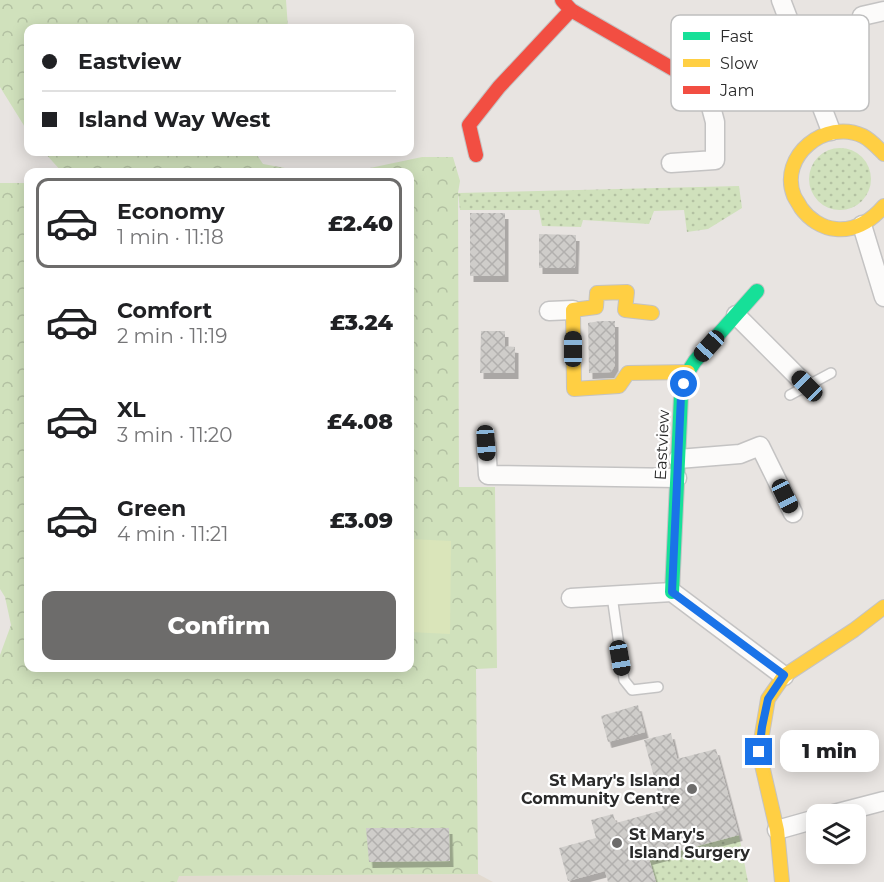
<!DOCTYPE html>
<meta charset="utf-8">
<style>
:root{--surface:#fff;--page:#f2f2f2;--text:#202124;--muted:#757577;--line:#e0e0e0;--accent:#6d6c6b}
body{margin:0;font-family:Montserrat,sans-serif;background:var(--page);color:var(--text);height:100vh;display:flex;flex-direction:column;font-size:22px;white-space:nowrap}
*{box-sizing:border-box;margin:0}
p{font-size:20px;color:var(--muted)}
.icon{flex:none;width:33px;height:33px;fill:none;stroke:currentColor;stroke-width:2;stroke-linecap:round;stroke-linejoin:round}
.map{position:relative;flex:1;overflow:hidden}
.sheet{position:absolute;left:24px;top:168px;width:390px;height:504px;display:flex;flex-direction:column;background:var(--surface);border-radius:12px;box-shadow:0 3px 15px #0003}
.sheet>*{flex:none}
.guide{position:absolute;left:24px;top:24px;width:390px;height:132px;border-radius:12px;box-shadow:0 3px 15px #0003;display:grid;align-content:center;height:132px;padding:0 18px;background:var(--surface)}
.fabs{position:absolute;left:806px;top:804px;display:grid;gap:12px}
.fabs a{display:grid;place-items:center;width:60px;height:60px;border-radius:12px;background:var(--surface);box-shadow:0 3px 15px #0003;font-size:30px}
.end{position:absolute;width:27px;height:27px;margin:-14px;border:8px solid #1a73e8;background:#fff;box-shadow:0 0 0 3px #fff}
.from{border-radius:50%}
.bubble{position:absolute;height:42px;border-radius:12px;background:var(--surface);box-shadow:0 3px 15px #0003;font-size:20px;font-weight:800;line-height:42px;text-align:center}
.car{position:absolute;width:18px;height:36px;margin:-18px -9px;border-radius:8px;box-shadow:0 0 4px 2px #0007;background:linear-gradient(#222 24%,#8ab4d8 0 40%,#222 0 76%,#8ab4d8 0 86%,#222 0)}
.guide b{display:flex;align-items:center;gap:21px;height:57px;font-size:22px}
.guide b+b{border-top:2px solid var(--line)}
.guide i{width:15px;height:15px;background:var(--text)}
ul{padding:10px 0 0;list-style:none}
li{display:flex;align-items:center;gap:18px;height:90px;margin:0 12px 9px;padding:0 6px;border:3px solid transparent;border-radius:12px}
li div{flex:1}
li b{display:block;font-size:22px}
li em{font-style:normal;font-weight:800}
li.selected{border-color:var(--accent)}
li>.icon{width:54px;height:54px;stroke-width:1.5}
.action{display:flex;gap:12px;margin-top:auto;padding:12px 18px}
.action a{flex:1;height:69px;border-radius:12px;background:var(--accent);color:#fff;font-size:24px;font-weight:800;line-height:69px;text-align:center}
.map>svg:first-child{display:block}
.education{fill:#e2dad0}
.grass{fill:url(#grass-dots)}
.park{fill:url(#park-crowns)}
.pitch{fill:#dae5ba}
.building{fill:url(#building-cross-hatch);filter:url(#shadow)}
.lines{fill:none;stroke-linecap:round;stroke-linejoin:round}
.lane-casing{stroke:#c4c3c3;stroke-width:12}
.street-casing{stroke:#c4c3c3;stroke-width:21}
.fast-casing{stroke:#c4c3c3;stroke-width:16}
.slow-casing{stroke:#c4c3c3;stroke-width:16}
.jam-casing{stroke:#c4c3c3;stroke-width:16}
.lane{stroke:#fcfbfa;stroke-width:9}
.street{stroke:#fcfbfa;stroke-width:18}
.fast{stroke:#16e098;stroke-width:14}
.slow{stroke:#ffcf43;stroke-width:14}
.jam{stroke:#f24e42;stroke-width:14}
.route{stroke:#1a73e8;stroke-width:8}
.poi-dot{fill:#6d6c6b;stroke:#fff;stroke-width:2}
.labels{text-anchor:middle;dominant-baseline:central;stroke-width:4.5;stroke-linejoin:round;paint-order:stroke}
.street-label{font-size:16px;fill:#2b2b2b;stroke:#fff}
.poi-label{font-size:16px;font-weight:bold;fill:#2b2b2b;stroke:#fff;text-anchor:end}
.key{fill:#fff;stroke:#bfbfbf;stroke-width:1.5}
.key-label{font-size:16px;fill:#2b2b2b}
</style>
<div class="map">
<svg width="884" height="882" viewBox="0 0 884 882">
<defs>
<pattern id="grass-dots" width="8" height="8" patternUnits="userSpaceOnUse" patternTransform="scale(1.5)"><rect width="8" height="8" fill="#d0e1bc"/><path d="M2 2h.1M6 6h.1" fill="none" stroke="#b3c1a2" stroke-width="1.8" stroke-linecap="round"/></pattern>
<pattern id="park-crowns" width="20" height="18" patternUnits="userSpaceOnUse" patternTransform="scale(1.5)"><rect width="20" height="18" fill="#d0e1bc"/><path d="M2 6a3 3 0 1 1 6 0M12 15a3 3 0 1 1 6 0" fill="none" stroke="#b3c1a2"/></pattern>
<pattern id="building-cross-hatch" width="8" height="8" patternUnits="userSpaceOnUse" patternTransform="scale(1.5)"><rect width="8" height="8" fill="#cfcdca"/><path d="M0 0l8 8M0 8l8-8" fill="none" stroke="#b2b0ae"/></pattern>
<filter id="shadow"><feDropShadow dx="3.5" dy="6" stdDeviation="0" flood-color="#0004"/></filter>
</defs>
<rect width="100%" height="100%" fill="#e8e4e1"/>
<path class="education" d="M478,874L493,882H177L178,876Z"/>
<g class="grass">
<circle cx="840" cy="179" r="31"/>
<path d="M739,186L742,208L708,229L687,232L684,210L654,211L649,224L583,220L581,227L542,226L539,210H460L458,193Z"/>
<path d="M739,835L748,882H656L649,858Z"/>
</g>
<g class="park">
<path d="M0,0H286L288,28H28V132L0,87Z"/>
<path d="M44,152H255L263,164L307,172H62Z"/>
<path d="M422,157H453L460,181L458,193L459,487H495L497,668L476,669L478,874L179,876L177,882H0V655L11,625L5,597L0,589V183H28V668H410V172H351Z"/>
</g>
<path class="pitch" d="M410,539L451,541L450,634L410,632Z"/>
<g class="building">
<rect x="470" y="213" width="35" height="63"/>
<path d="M539,234L576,235L575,268H539Z"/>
<path d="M600,321H615V365L611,372L589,373L588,323Z"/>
<path d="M481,331H505V346L515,347V373H480Z"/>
<path d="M638,705L645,732L608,742L601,716Z"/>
<path d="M671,733L677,759L716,749L739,835L649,859L656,882H608L605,871L568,881L559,848L596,838L591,820L613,814L616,823L663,810L644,740Z"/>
<path d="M366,828H449L450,861L369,862Z"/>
</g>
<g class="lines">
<defs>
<g id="lane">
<path d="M790,395L831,373"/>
<path d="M612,596L624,680L632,690L658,687"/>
</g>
<g id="street">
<path d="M781,0L831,131"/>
<path d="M862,16L884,11"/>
<path d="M671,163L715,160V122L706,88"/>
<path d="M862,225L884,297"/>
<path d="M549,311L573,310"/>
<path d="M736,315L807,386"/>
<path d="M486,443L488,475L677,478"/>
<path d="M678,459L740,454L760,446L793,513"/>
<path d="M571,598L672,592L784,676"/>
<path d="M834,814L884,801"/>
<path d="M777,830L816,819"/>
</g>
<path id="fast" d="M672,592L681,396L688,372L695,361L757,291"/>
<g id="slow">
<path d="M884,154C878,148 871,140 863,136C826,118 778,156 794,196C796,200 799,204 801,208C809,219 822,228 836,229C856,231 871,221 884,206"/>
<path d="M652,313L625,310L627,292L597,293L596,307L573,310L574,389L619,386L628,373L688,372"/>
<path d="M782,882L777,830L759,752L768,699L784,676L854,630L884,607"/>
</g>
<g id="jam">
<path d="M562,0L571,10L706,88L755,72"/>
<path d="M476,155L469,125L499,87L571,10"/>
</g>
</defs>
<use href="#lane" class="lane-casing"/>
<use href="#street" class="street-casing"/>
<use href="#fast" class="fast-casing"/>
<use href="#slow" class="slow-casing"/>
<use href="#jam" class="jam-casing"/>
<use href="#lane" class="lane"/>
<use href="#street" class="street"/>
<use href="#fast" class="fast"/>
<use href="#slow" class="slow"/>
<use href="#jam" class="jam"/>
</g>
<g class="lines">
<path class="route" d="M684,384L681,396L672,592L784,675L768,699L762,727L759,752"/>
</g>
<g class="poi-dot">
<circle cx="692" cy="789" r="6"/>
<circle cx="617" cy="843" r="6"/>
</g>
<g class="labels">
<g class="street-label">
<text transform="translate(662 445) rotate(-87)">Eastview</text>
</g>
<g class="poi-label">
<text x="680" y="780">St Mary's Island<tspan x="680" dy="18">Community Centre</tspan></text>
<text x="629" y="834" text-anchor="start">St Mary's<tspan x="629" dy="18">Island Surgery</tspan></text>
</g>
</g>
<rect x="671" y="15" width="198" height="96" rx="9" class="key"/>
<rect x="683" y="32" width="27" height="8" fill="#16e098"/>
<rect x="683" y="59" width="27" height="8" fill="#ffcf43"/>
<rect x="683" y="86" width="27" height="8" fill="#f24e42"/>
<g class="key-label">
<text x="720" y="42">Fast</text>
<text x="720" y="69">Slow</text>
<text x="720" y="96">Jam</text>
</g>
</svg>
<div class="fabs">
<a><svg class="icon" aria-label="layers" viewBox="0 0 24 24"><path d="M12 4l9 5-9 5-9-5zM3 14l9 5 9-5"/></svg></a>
</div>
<i class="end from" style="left:684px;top:384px"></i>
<i class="end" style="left:759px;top:752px"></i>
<div class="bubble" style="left:780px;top:730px;width:99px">1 min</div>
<i class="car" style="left:709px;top:346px;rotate:222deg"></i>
<i class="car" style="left:573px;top:349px;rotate:0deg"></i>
<i class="car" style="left:807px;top:386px;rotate:315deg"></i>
<i class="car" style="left:486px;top:443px;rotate:176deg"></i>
<i class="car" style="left:785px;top:496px;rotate:154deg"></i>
<i class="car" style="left:620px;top:658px;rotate:170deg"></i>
<div class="guide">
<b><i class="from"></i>Eastview</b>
<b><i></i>Island Way West</b>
</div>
<section class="sheet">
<ul>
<li class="selected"><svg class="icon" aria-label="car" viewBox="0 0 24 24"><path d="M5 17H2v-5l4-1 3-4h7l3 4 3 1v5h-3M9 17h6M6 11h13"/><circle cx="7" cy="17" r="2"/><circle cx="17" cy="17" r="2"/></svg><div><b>Economy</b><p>1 min · 11:18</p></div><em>£2.40</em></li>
<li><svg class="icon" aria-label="car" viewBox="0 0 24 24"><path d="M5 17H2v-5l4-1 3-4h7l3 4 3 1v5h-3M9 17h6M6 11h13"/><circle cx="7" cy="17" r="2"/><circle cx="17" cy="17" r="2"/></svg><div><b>Comfort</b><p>2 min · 11:19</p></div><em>£3.24</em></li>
<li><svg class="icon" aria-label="car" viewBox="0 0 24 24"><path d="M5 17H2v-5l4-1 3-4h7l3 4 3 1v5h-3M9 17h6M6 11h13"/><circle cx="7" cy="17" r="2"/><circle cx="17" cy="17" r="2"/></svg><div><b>XL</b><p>3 min · 11:20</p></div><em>£4.08</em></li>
<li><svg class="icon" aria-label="car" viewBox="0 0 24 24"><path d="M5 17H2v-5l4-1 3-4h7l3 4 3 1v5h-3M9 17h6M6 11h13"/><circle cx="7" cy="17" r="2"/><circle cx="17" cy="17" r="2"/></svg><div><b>Green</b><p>4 min · 11:21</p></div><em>£3.09</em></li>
</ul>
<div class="action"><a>Confirm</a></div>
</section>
</div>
